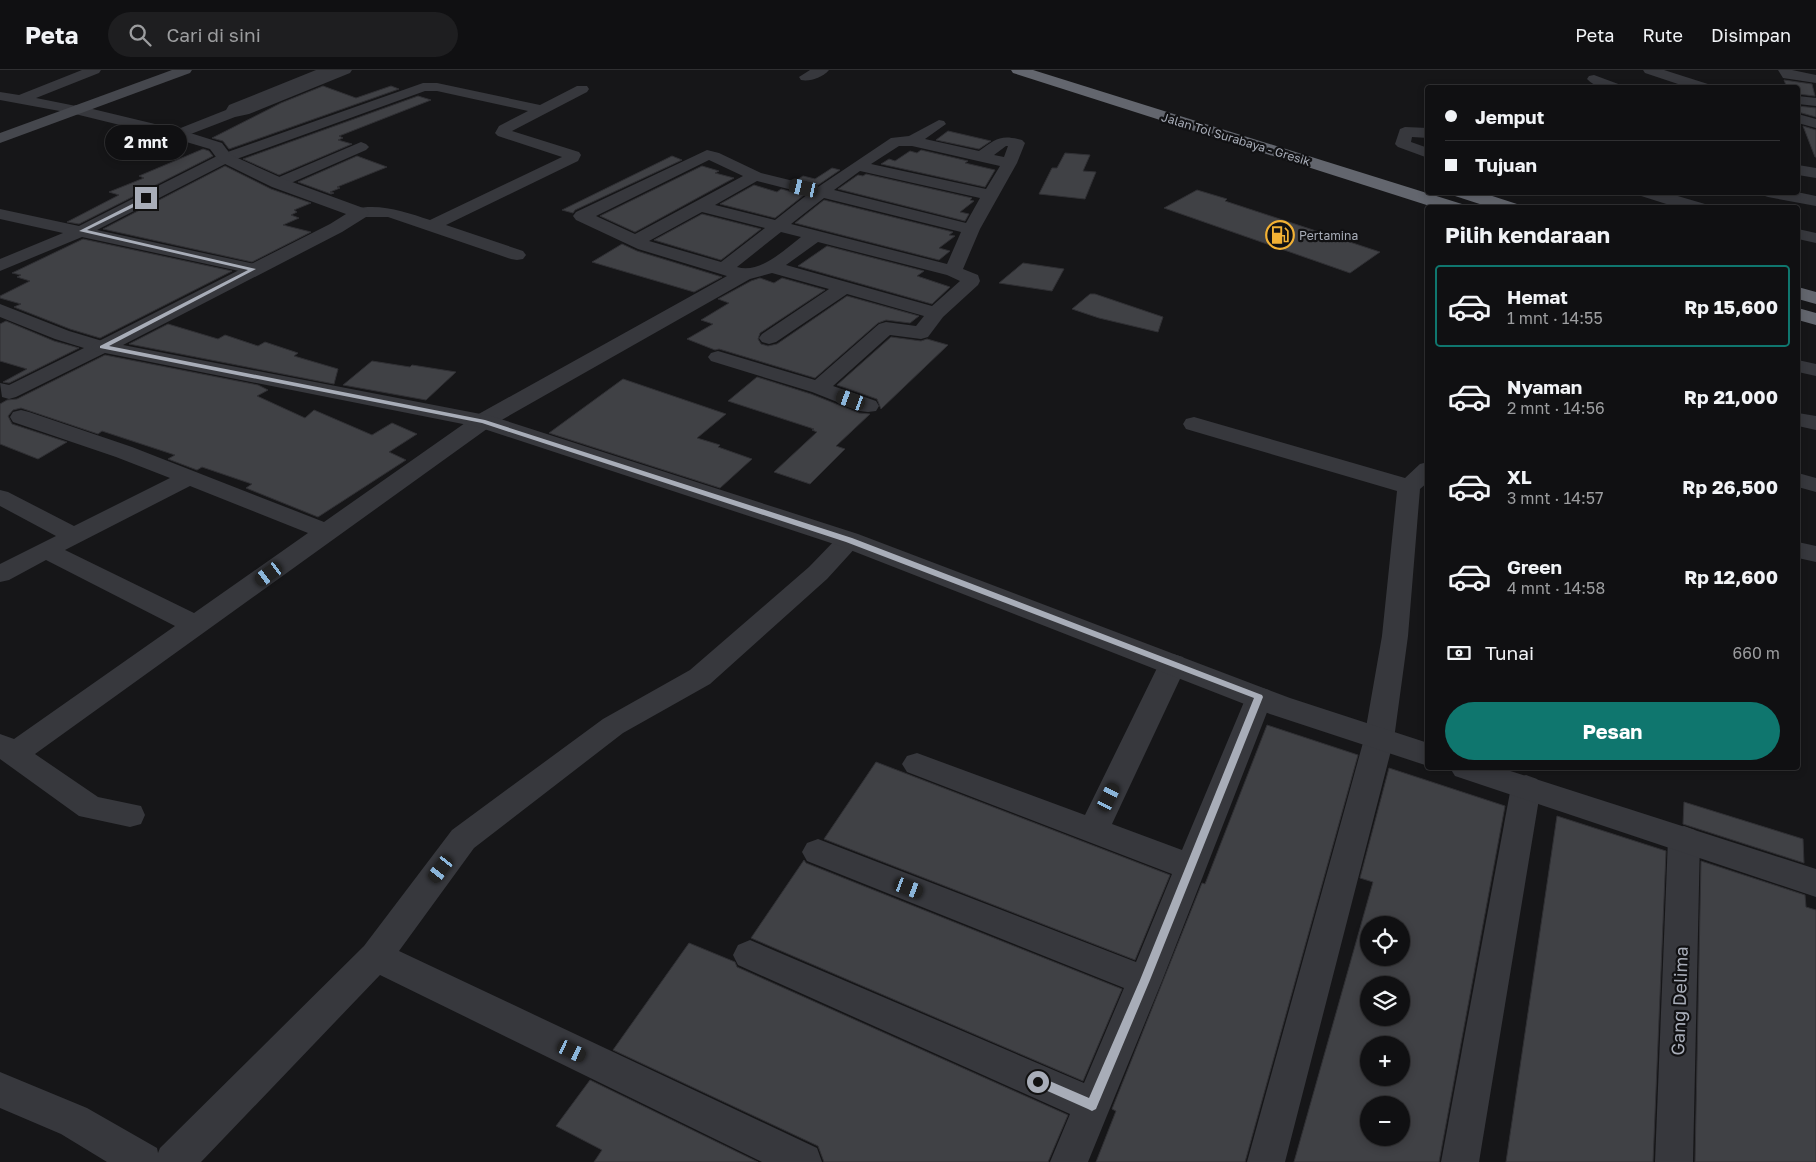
<!DOCTYPE html>
<html lang="id">
<meta charset="utf-8">
<style>
:root{--surface:#101012;--page:#1e1e20;--text:#f1f3f6;--muted:#9c9d9f;--line:#303032;--accent:#0f766e}
body{margin:0;font-family:"Golos Text",sans-serif;background:var(--page);color:var(--text);height:100vh;display:flex;flex-direction:column;font-size:19px;white-space:nowrap}
*{box-sizing:border-box;margin:0}
p{font-size:16px;color:var(--muted)}
.icon{flex:none;width:28px;height:28px;fill:none;stroke:currentColor;stroke-width:2;stroke-linecap:round;stroke-linejoin:round}
.map{position:relative;flex:1;overflow:hidden}
.details{position:absolute;left:1425px;top:135px;width:375px;height:565px;display:flex;flex-direction:column;background:var(--surface);border-radius:5px;box-shadow:0 2px 8px #0003,0 0 0 1px var(--line)}
.details>*{flex:none}
.top-card{position:absolute;left:1425px;top:15px;width:375px;height:110px;border-radius:5px;box-shadow:0 2px 8px #0003,0 0 0 1px var(--line);display:grid;align-content:center;height:110px;padding:0 20px;background:var(--surface)}
.controls{position:absolute;left:1360px;top:846px;display:grid;gap:10px}
.controls a{display:grid;place-items:center;width:50px;height:50px;border-radius:50%;background:var(--surface);box-shadow:0 2px 8px #0003,0 0 0 1px var(--line);font-size:25px}
.end{position:absolute;width:22px;height:22px;margin:-11px;border:6px solid #a8adb8;background:#111;box-shadow:0 0 0 2px #111}
.from{border-radius:50%}
.bubble{position:absolute;height:35px;border-radius:18px;background:var(--surface);box-shadow:0 2px 8px #0003,0 0 0 1px var(--line);font-size:16px;font-weight:700;line-height:35px;text-align:center}
.car{position:absolute;width:15px;height:30px;margin:-15px -8px;border-radius:6px;box-shadow:0 0 4px 1px #0007;background:linear-gradient(#222 24%,#8ab4d8 0 40%,#222 0 76%,#8ab4d8 0 86%,#222 0)}
.top-card b{display:flex;align-items:center;gap:18px;height:48px;font-size:19px}
.top-card b+b{border-top:1px solid var(--line)}
.top-card i{width:12px;height:12px;background:var(--text)}
ul{padding:0;list-style:none}
li{display:flex;align-items:center;gap:15px;height:82px;margin:0 10px 8px;padding:0 10px;border:2px solid transparent;border-radius:5px}
li div{flex:1}
li b{display:block;font-size:19px}
li em{font-style:normal;font-weight:700}
li.selected{border-color:var(--accent)}
li>.icon{width:45px;height:45px;stroke-width:1.5}
h2{padding:0 20px;font-size:22px;line-height:60px}
.pay{display:flex;align-items:center;gap:12px;height:55px;padding:0 20px;font-size:19px}
.pay p{margin-inline-start:auto}
.action{display:flex;gap:10px;margin-top:auto;padding:10px 20px}
.action a{flex:1;height:58px;border-radius:30px;background:var(--accent);color:#fff;font-size:20px;font-weight:700;line-height:58px;text-align:center}
header{display:flex;align-items:center;gap:30px;box-sizing:border-box;height:70px;padding:0 25px;background:var(--surface);border-bottom:1px solid var(--line)}
header strong{font-size:24px}
nav{display:flex;gap:28px;margin-inline-start:auto;font-size:18px}
.search{width:350px;height:45px;background:var(--page);display:flex;align-items:center;gap:12px;box-sizing:border-box;padding:0 18px;border-radius:28px;color:var(--muted);font-size:19px}
.map>svg:first-child{display:block}
.building{fill:#404145;stroke:#303034;fill-rule:evenodd}
.lines{fill:none;stroke-linecap:round;stroke-linejoin:round}
.minor{fill:#37383d;fill-rule:evenodd}
.tertiary{fill:#37383d;fill-rule:evenodd}
.secondary{fill:#45474d;fill-rule:evenodd}
.motorway{fill:#63666e;fill-rule:evenodd}
.route{fill:#a8adb8}
.labels{text-anchor:middle;dominant-baseline:central;stroke-width:4.5;stroke-linejoin:round;paint-order:stroke}
.far-street-label{font-size:12px;fill:#a8adb8;stroke:#111113}
.far-poi-label{font-size:12px;fill:#a8adb8;stroke:#111113;text-anchor:start}
.near-street-label{font-size:18px;fill:#a8adb8;stroke:#111113}
</style>
<header>
<strong>Peta</strong>
<div class="search"><svg class="icon" aria-label="search" viewBox="0 0 24 24"><circle cx="10" cy="10" r="6"/><path d="M15 15l6 6"/></svg>Cari di sini</div>
<nav><a>Peta</a><a>Rute</a><a>Disimpan</a></nav>
</header>
<div class="map">
<svg width="1816" height="1092" viewBox="0 0 1816 1092">
<rect width="100%" height="100%" fill="#161618"/>
<g class="building">
<path d="M1784,10L1812,14L1815,26L1798,24V18H1787Z"/>
<path d="M323,16L356,28L391,16L399,19L229,79L223,71L212,68L281,33Z"/>
<path d="M418,26L431,30L339,66L343,68L338,70L352,74L279,105L243,89Z"/>
<path d="M1798,36L1816,38V47L1798,42Z"/>
<path d="M1803,56L1816,60V87H1815Z"/>
<path d="M948,61L991,71L979,79L936,70Z"/>
<path d="M203,79L209,81L213,86L79,154L67,152L119,125L109,122L144,108L139,106Z"/>
<path d="M921,80L968,91L965,93L995,100L985,117L881,94L889,89L895,91L910,81L917,83Z"/>
<path d="M1065,83L1090,85L1083,101L1096,102L1085,129L1039,124L1052,98H1057Z"/>
<path d="M357,86L387,97L337,117L340,118L330,122L334,123L331,124L298,112Z"/>
<path d="M672,86L682,90L575,140L573,143L562,140Z"/>
<path d="M225,96L271,119L311,133L294,140L297,142L291,145L299,148L283,155L311,162L252,192L103,159Z"/>
<path d="M702,96L719,101L715,103L734,108L635,162L600,146Z"/>
<path d="M832,98L840,100L818,115L797,110L803,106L815,109Z"/>
<path d="M866,104L972,128L970,130L974,131L960,142L969,144L965,151L838,119L858,105L863,106Z"/>
<path d="M754,115L777,122L781,119L804,125L775,148L720,134Z"/>
<path d="M1197,120L1227,129L1225,131L1380,182L1350,203L1164,138Z"/>
<path d="M824,130L953,162L949,165L955,166L939,178L950,181L939,190L795,153Z"/>
<path d="M702,144L761,159L721,190L654,170Z"/>
<path d="M83,169L232,201L100,268L70,259L14,237L21,234L0,228V226L30,211L17,207L21,205L12,203Z"/>
<path d="M622,174L637,181L722,207L694,222L592,192Z"/>
<path d="M827,176L924,201L917,206L950,217L932,234L798,196Z"/>
<path d="M1023,193L1064,199L1052,221L999,213Z"/>
<path d="M760,208L774,213L782,208L825,220L760,263L758,269L761,274L768,276L777,274L847,226L919,246L910,253L886,250L878,253L815,308L719,279L715,280L687,269L713,254L701,250L729,233L718,229L751,211Z"/>
<path d="M1090,224H1095L1163,247L1158,262L1099,248L1072,239Z"/>
<path d="M6,251L54,271L79,278L9,313L3,312L27,299L0,291V254Z"/>
<path d="M168,254L218,269L225,265L258,276L265,272L298,283L294,286L338,299L334,314L129,274Z"/>
<path d="M891,267L921,271L927,269L948,275L881,339L877,329L837,315Z"/>
<path d="M105,285L258,315L268,320L257,326L305,348L314,340L372,365L392,353L417,364L389,382L406,390L318,447L246,418L252,414L202,397L197,400L168,389L175,385L102,361L98,364L21,338L13,340L8,346L12,354L67,372L38,389L0,374V334L7,330L17,329Z"/>
<path d="M372,291L410,297L412,295L456,302L426,330L343,315Z"/>
<path d="M757,307L811,324L859,343L870,344L836,376L845,379L810,414L774,402L817,362L812,360L814,359L728,331Z"/>
<path d="M623,309L726,344L697,368L720,375L718,377L752,389L720,418L549,363Z"/>
<path d="M1267,655L1358,685L1245,1092H1096L1116,1041L1112,1039L1202,813L1205,814Z"/>
<path d="M876,692L1170,805L1135,890L824,769Z"/>
<path d="M1389,698L1505,736L1439,1092H1294L1373,812L1360,808ZM1369,855H1401V888H1369ZM1369,915H1401V948H1369ZM1369,975H1401V1008H1369ZM1369,1035H1401V1068H1369Z"/>
<path d="M1684,732L1803,769L1804,793L1683,754Z"/>
<path d="M1557,746L1666,781L1653,1092H1506Z"/>
<path d="M804,790L806,793L1122,919L1083,1011L751,868Z"/>
<path d="M1701,791L1805,825L1806,837L1816,840V1092H1695Z"/>
<path d="M689,873L735,892L737,897L1068,1045L1048,1092H824L818,1076L613,980Z"/>
<path d="M590,1010L758,1092H594L602,1080L556,1056Z"/>
</g>
<g class="lines">
<g class="minor">
<path d="M82,0H101L99,3L36,28L81,37L83,40L81,43L76,44L0,30V22L19,25Z"/>
<path d="M316,0H352L350,3L249,44L235,47L183,67H173L170,64L173,61L226,40L229,35Z"/>
<path d="M810,0H829C823,7 810,12 801,10L799,7Z"/>
<path d="M1643,0H1664L1711,15L1713,18H1690L1645,3Z"/>
<path d="M1778,0H1792L1816,5V13L1783,8Z"/>
<path d="M1594,5L1621,15L1623,18C1611,18 1596,19 1587,9L1589,6Z"/>
<path d="M423,13H437L540,35L577,16H587L589,19L587,22L512,61L579,82L581,85L578,91L446,155L523,181L526,185L523,189L517,190L511,189L388,147H354L352,143L354,139C381,133 405,142 430,150L562,87L498,66L495,63L499,56L528,41L437,21H425L231,91L97,160L259,195L262,199L259,203L253,204L82,167L0,201V189L63,163L0,149V139L79,156L219,85Z"/>
<path d="M1798,26L1816,28V36L1798,34Z"/>
<path d="M1798,44L1816,49V58L1798,53Z"/>
<path d="M939,50L944,51L946,54L925,69L979,81C996,69 1000,64 1022,70L1025,73L1017,93L980,159L963,199L978,205L980,211L978,215L943,247L928,267L921,269L890,265L833,316L876,331L879,336L876,341L868,342L860,341L812,322L711,291L708,287L711,283L718,281L815,310L879,254L886,252L916,256L924,246L847,224L776,272L769,274L762,272L759,268L762,264L829,219L772,203L750,209L491,356L35,684L98,727L141,736L145,745L141,754L130,757L79,746L0,689V664L14,669L175,556L46,490L9,510L0,512V494L56,466L0,436V420L8,422L74,456L170,408L116,387L13,352L10,347L13,342L21,340L29,342L132,377L324,452L475,346L727,206L638,179L576,150L573,146L576,142L707,80L719,83L761,103L818,117L891,68L909,66ZM899,76H912L1000,96L986,119L871,94ZM1006,76H1008L1004,87L994,85ZM709,90L743,106L635,164L596,146ZM860,101L980,128L966,153L834,120ZM757,111L808,124L775,150L715,135ZM824,128L961,162L947,194L791,154ZM702,142L765,158L721,192L649,171ZM781,162L801,167C784,180 760,204 737,197ZM818,172L947,205L960,211L932,236L786,195ZM190,416L308,463L194,543L65,480Z"/>
<path d="M1405,57L1428,58V68L1412,67L1411,72L1428,78V88L1398,77L1395,74L1400,59Z"/>
<path d="M361,72L366,74L369,77L366,80L284,116H272L270,113L272,110Z"/>
<path d="M1798,95L1816,98V108L1798,105Z"/>
<path d="M1636,122H1664L1705,134L1707,138H1679L1638,125Z"/>
<path d="M1760,122H1797L1816,126V136L1768,127L1762,125Z"/>
<path d="M1798,159L1816,163V173L1798,169Z"/>
<path d="M0,234L69,261L109,273L112,277L109,281L16,327L9,329L2,327L0,313L9,315L84,278L55,269L0,247Z"/>
<path d="M1798,290L1816,294V306L1798,302Z"/>
<path d="M1798,343L1816,346V360L1798,356Z"/>
<path d="M1194,347L1405,408L1420,394L1428,392V412L1420,419L1408,566L1394,669L1285,1092H1247L1364,669L1382,566L1397,421L1186,359L1183,354L1186,349Z"/>
<path d="M1798,403L1816,408V422L1798,417Z"/>
<path d="M849,462L858,465L861,470L858,475L827,509L710,614L623,663L474,778L399,881L817,1078L822,1092H762L380,905L201,1092H107L61,1064L0,1038V1002L87,1038L157,1078L158,1083L160,1078L364,876L452,760L603,649L690,600L809,497L840,465Z"/>
<path d="M1798,472L1816,476V492L1798,488Z"/>
<path d="M1173,584L1183,587L1187,594L1112,754L1182,780L1249,620L1259,617L1269,620L1273,627L1162,911L1088,1092H1050L1070,1044L738,895L733,885L738,875L750,870L1084,1013L1124,918L807,791L802,782L807,773L818,769L1136,892L1172,804L907,702L902,694L907,686L917,683L1085,745L1159,594L1163,587Z"/>
<path d="M1526,705L1537,709L1541,717L1479,1092H1441L1511,717L1515,709Z"/>
<path d="M1684,756L1695,760L1700,769L1693,1092H1655L1668,769L1673,760Z"/>
</g>
<g class="tertiary">
<path d="M76,35L184,61L222,73L231,85L284,109L366,139L369,143L366,147L342,162L123,275L491,346L858,464L1290,628L1428,673V696L1270,644L840,476L478,357L95,281L91,277L95,273L330,154L346,144L272,117L219,91L210,79L173,68L71,43L68,40L71,37Z"/>
<path d="M1450,698H1501L1816,799V827L1455,706Z"/>
</g>
<path class="secondary" d="M172,0H192L190,3L0,73V63Z"/>
<g class="motorway">
<path d="M1011,0H1033L1462,134L1464,138H1436L1013,3Z"/>
<path d="M1453,122H1480L1517,134L1519,138H1492L1455,126Z"/>
<path d="M1798,217L1816,222V234L1798,229Z"/>
<path d="M1798,238L1816,243V255L1798,250Z"/>
</g>
</g>
<path class="route" d="M146,127L148,130L87,160L256,199L109,276L485,350L852,468L1262,625L1263,627L1150,910L1096,1039L1092,1041L1088,1039L1034,1015L1032,1012L1034,1008L1038,1006L1089,1028L1140,910L1254,628L846,472L482,353L100,278V276L248,200L79,161Z"/>
<defs>
<symbol id="fuel-ring" viewBox="-11 -11 22 22"><circle r="9.5" fill="#111113" stroke="#f2b134" stroke-width="1.5"/><path d="M-5.5-6h7V0h2V4h1.3V-2.5L3-4.5l.8-.8L6-3V5H2.5V1h-1V6h-7ZM-4.2-4.7v3.2H.2V-4.7Z" fill="#f2b134"/></symbol>
</defs>
<g fill-rule="evenodd">
<use href="#fuel-ring" x="1264" y="149" width="32" height="32"/>
</g>
<g class="labels">
<g class="far-street-label">
<text transform="translate(1236 69) rotate(17)">Jalan Tol Surabaya - Gresik</text>
</g>
<g class="far-poi-label">
<text x="1299" y="165">Pertamina</text>
</g>
<g class="near-street-label">
<text transform="translate(1679 931) rotate(-88)">Gang Delima</text>
</g>
</g>
</svg>
<div class="controls">
<a><svg class="icon" aria-label="locate" viewBox="0 0 24 24"><circle cx="12" cy="12" r="6"/><path d="M12 2v4M12 18v4M2 12h4M18 12h4"/></svg></a>
<a><svg class="icon" aria-label="layers" viewBox="0 0 24 24"><path d="M12 4l9 5-9 5-9-5zM3 14l9 5 9-5"/></svg></a>
<a>+</a>
<a>−</a>
</div>
<i class="end from" style="left:1038px;top:1012px"></i>
<i class="end" style="left:146px;top:128px"></i>
<div class="bubble" style="left:105px;top:55px;width:82px">2 mnt</div>
<i class="car" style="left:804px;top:118px;rotate:283deg"></i>
<i class="car" style="left:851px;top:330px;rotate:290deg"></i>
<i class="car" style="left:269px;top:504px;rotate:234deg"></i>
<i class="car" style="left:1109px;top:727px;rotate:26deg"></i>
<i class="car" style="left:441px;top:799px;rotate:217deg"></i>
<i class="car" style="left:909px;top:818px;rotate:111deg"></i>
<i class="car" style="left:572px;top:981px;rotate:116deg"></i>
<div class="top-card">
<b><i class="from"></i>Jemput</b>
<b><i></i>Tujuan</b>
</div>
<section class="details">
<h2>Pilih kendaraan</h2>
<ul>
<li class="selected"><svg class="icon" aria-label="car" viewBox="0 0 24 24"><path d="M5 17H2v-5l4-1 3-4h7l3 4 3 1v5h-3M9 17h6M6 11h13"/><circle cx="7" cy="17" r="2"/><circle cx="17" cy="17" r="2"/></svg><div><b>Hemat</b><p>1 mnt · 14:55</p></div><em>Rp 15,600</em></li>
<li><svg class="icon" aria-label="car" viewBox="0 0 24 24"><path d="M5 17H2v-5l4-1 3-4h7l3 4 3 1v5h-3M9 17h6M6 11h13"/><circle cx="7" cy="17" r="2"/><circle cx="17" cy="17" r="2"/></svg><div><b>Nyaman</b><p>2 mnt · 14:56</p></div><em>Rp 21,000</em></li>
<li><svg class="icon" aria-label="car" viewBox="0 0 24 24"><path d="M5 17H2v-5l4-1 3-4h7l3 4 3 1v5h-3M9 17h6M6 11h13"/><circle cx="7" cy="17" r="2"/><circle cx="17" cy="17" r="2"/></svg><div><b>XL</b><p>3 mnt · 14:57</p></div><em>Rp 26,500</em></li>
<li><svg class="icon" aria-label="car" viewBox="0 0 24 24"><path d="M5 17H2v-5l4-1 3-4h7l3 4 3 1v5h-3M9 17h6M6 11h13"/><circle cx="7" cy="17" r="2"/><circle cx="17" cy="17" r="2"/></svg><div><b>Green</b><p>4 mnt · 14:58</p></div><em>Rp 12,600</em></li>
</ul>
<div class="pay"><svg class="icon" aria-label="cash" viewBox="0 0 24 24"><path d="M3 7h18v10H3z"/><circle cx="12" cy="12" r="2"/></svg>Tunai<p>660 m</p></div>
<div class="action"><a>Pesan</a></div>
</section>
</div>
